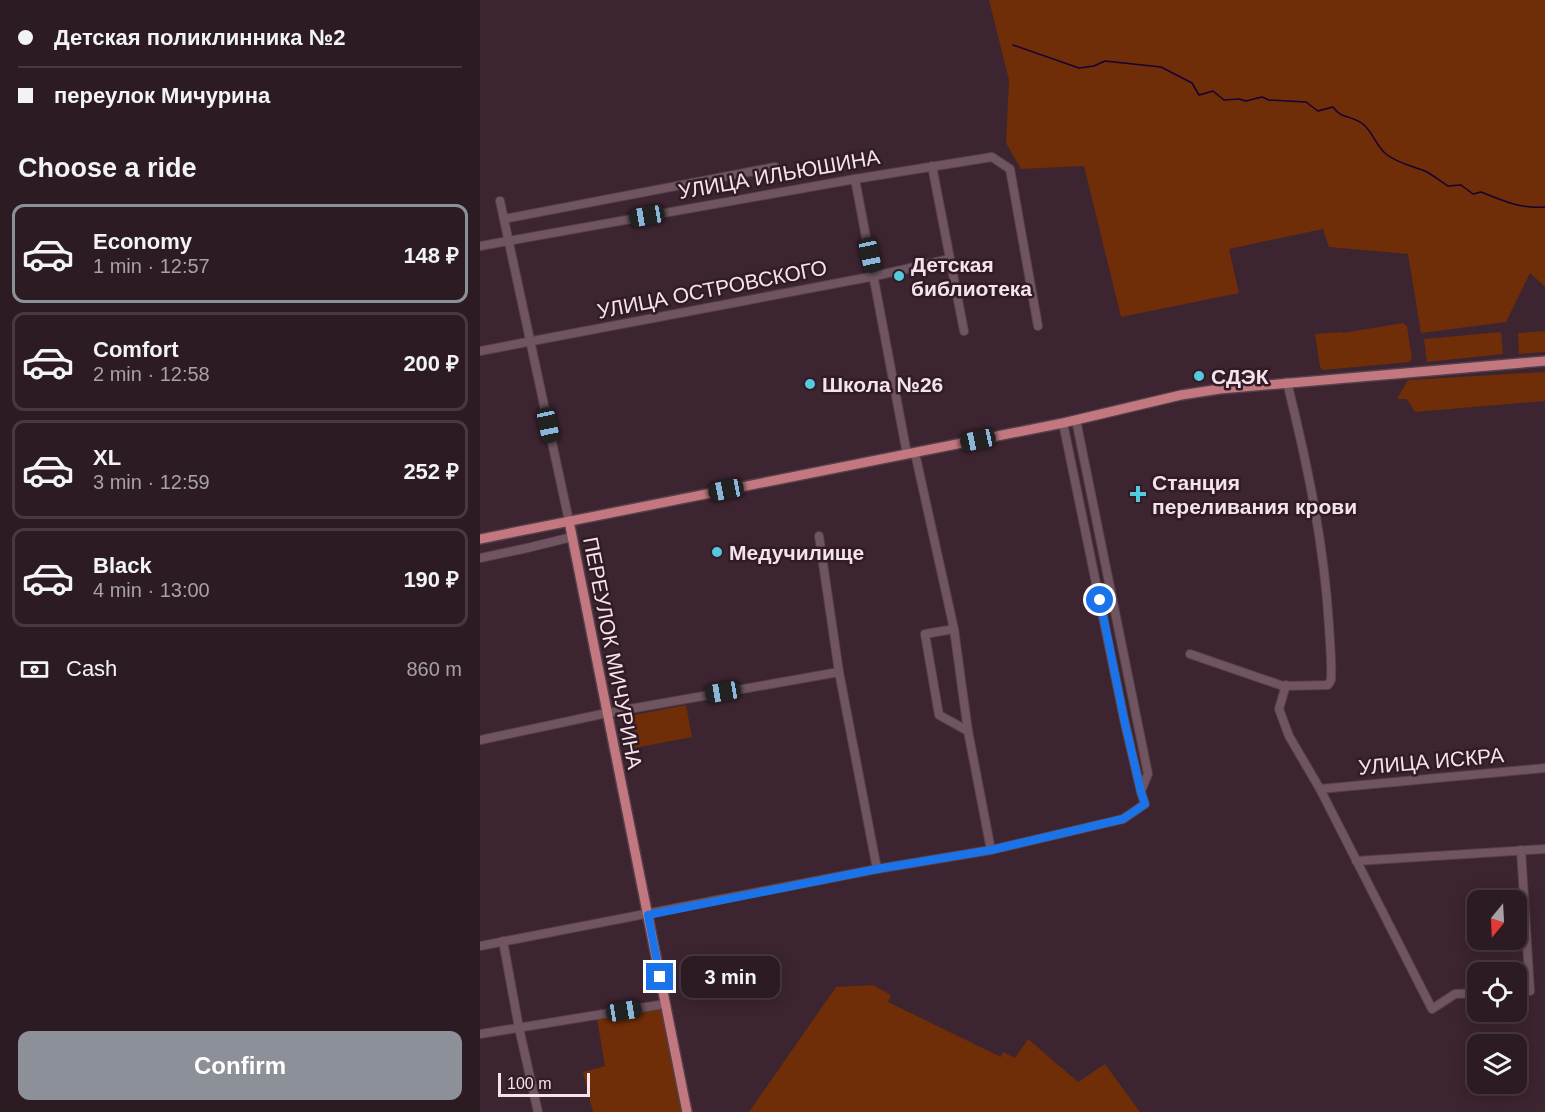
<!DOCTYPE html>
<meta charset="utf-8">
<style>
:root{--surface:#2d1b24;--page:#392831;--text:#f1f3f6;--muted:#a7a1a6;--line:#483941;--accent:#8c9099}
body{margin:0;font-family:Arial,sans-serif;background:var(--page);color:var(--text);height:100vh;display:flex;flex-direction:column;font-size:22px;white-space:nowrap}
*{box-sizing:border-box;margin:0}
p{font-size:20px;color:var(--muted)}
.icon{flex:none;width:33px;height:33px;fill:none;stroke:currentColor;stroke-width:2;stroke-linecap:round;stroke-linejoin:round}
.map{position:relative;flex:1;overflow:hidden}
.details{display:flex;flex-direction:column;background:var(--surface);width:480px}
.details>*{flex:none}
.banner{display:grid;align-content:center;height:132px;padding:0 18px;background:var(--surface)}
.needle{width:39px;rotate:198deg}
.buttons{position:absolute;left:987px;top:890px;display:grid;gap:12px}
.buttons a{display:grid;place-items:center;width:60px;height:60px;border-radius:12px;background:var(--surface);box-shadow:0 3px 15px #0003,0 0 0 2px var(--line);font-size:30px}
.scale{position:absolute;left:18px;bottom:15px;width:92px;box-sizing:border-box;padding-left:6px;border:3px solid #f4e3ea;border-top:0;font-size:16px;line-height:21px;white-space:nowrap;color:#f4e3ea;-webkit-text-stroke:4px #311b26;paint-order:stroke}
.end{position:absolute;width:27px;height:27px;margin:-14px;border:8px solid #1a73e8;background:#fff;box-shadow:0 0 0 3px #fff}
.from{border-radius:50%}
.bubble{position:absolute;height:42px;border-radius:12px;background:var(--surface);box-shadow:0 3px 15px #0003,0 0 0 2px var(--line);font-size:20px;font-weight:700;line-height:42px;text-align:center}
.car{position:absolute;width:18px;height:36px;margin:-18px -9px;border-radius:8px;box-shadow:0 0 4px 2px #0007;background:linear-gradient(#222 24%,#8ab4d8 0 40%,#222 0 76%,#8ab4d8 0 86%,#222 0)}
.banner b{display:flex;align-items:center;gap:21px;height:57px;font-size:22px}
.banner b+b{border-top:2px solid var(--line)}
.banner i{width:15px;height:15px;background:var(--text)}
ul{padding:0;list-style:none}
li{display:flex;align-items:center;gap:18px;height:99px;margin:0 12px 9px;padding:0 6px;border:3px solid var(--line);border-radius:12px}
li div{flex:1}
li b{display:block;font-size:22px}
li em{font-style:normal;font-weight:700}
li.current{border-color:var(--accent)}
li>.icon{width:54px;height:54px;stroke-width:1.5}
h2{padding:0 18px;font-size:27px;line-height:72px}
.pay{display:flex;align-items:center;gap:15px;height:66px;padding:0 18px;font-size:22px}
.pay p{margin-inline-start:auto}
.cta{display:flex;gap:12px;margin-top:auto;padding:12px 18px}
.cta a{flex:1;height:69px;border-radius:12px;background:var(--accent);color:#fff;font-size:24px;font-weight:700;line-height:69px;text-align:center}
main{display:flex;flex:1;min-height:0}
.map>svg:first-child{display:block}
.green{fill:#6f2d08}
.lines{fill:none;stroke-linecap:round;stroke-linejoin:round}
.stream{stroke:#160233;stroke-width:1.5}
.minor-casing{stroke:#54404a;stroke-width:10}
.major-casing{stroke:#54404a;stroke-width:12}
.minor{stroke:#705561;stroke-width:8}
.major{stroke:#c37880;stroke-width:9}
.route{stroke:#1a73e8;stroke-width:8}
.poi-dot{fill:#55cadf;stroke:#311b26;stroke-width:2}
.labels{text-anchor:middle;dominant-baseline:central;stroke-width:5;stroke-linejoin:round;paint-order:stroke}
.street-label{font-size:21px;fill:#f4e3ea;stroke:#311b26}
.poi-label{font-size:21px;font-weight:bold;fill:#f4e3ea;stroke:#311b26;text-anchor:start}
</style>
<main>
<section class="details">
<div class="banner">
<b><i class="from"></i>Детская поликлинника №2</b>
<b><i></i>переулок Мичурина</b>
</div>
<h2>Choose a ride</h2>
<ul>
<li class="current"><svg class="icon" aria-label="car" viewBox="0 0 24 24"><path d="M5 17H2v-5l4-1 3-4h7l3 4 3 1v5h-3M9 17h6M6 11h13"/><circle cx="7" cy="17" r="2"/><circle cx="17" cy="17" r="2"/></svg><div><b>Economy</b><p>1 min · 12:57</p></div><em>148 ₽</em></li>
<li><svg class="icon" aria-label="car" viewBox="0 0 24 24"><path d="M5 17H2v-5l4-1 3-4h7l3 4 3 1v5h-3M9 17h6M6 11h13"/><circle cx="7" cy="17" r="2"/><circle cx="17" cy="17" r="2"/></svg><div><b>Comfort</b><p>2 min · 12:58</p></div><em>200 ₽</em></li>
<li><svg class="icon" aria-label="car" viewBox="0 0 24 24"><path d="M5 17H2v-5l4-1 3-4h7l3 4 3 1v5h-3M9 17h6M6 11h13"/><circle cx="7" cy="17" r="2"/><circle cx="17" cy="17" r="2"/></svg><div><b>XL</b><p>3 min · 12:59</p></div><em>252 ₽</em></li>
<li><svg class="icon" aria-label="car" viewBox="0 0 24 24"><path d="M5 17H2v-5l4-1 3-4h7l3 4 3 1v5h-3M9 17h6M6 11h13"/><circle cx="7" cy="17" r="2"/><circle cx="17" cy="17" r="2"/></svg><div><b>Black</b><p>4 min · 13:00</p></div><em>190 ₽</em></li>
</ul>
<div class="pay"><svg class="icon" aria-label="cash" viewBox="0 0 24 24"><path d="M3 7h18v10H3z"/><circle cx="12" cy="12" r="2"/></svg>Cash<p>860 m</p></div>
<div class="cta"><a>Confirm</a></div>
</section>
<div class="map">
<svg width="1065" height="1112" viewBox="0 0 1065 1112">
<rect width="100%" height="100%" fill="#3c2430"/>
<g class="green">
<path d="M509,0H1065V287L1050,273L1026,322L941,333L928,254L849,247L843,229L749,249L759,293L641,317L604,166L541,169L526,143L529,80Z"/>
<path d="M923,323L927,326L932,358L929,362L843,370L840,367L835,334L862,332L863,333Z"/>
<path d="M1065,331V352L1039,354L1038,333Z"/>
<path d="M1021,332L1023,354L947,362L944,339Z"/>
<path d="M1065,372V401L935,412L927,399H917L928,380Z"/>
<path d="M206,705L212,737L150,749L144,717Z"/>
<path d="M393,985L411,995L408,1002L521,1057L523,1052L535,1058L548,1039L598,1082L625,1064L660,1112H269L356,987Z"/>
<path d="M183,1006L204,1112H113L103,1072L125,1066L117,1019Z"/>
</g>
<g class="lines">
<path class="stream" d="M533,45L599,68L614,66L625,61L681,67L712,83L719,95L733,91L744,100L759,99L766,101L782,97L789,100L826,102L838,111L853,107C862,120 873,115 884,125C894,134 896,146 906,154C917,163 932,166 945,171C953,175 960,181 968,186L981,185L993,194L1001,192C1023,201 1041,209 1065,207"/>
<defs>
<g id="minor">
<path d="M452,166L484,331"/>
<path d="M375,179L427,454"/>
<path d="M20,201L89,521"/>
<path d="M24,219L295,167"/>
<path d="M0,246L375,179L512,157L530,169L558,326"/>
<path d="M0,351L395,276L470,259"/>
<path d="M596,420L668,774L661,791"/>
<path d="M435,453L474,629L445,634L459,715L488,731L511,850"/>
<path d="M339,536L359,672"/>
<path d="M0,558L47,548L92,537"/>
<path d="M474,629L488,731"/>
<path d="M710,654L803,686L848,685L851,680C852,662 850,644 849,626C844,542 827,463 807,382"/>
<path d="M806,685L799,709L809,736L840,789L952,1009L975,994L998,993"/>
<path d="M0,740L127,713L359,672L397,869"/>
<path d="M840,789L1065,768"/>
<path d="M876,861L1065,849"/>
<path d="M23,941L39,1028L58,1112"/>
<path d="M0,946L397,869L511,850L643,819L665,804L661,792L644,719L583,423"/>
<path d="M1036,992L1050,991L1041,850"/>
<path d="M0,1034L185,1004"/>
</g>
<g id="major">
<path d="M89,521L207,1112"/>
<path d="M0,539L583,423L701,395L740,389L1065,361"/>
</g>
</defs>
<use href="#minor" class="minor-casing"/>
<use href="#major" class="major-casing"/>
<use href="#minor" class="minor"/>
<use href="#major" class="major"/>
</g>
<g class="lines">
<path class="route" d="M180,977L168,915L397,869L511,850L643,819L665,804L661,792L644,719L620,600"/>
</g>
<g class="poi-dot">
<circle cx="419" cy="276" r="6"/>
<circle cx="719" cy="376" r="6"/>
<circle cx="330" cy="384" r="6"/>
<path d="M655 485h6v6h6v6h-6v6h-6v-6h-6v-6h6z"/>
<circle cx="237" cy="552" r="6"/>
</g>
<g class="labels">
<g class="street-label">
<text transform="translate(299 174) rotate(-10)">УЛИЦА ИЛЬЮШИНА</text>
<text transform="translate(232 289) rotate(-11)">УЛИЦА ОСТРОВСКОГО</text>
<text transform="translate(133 653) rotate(79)">ПЕРЕУЛОК МИЧУРИНА</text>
<text transform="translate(951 761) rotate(-5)">УЛИЦА ИСКРА</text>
</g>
<g class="poi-label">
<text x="431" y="264">Детская<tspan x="431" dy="24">библиотека</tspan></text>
<text x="731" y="376">СДЭК</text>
<text x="342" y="384">Школа №26</text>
<text x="672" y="482">Станция<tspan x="672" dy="24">переливания крови</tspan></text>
<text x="249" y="552">Медучилище</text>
</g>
</g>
</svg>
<div class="buttons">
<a><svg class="needle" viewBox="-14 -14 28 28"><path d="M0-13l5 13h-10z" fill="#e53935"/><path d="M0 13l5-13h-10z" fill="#a7a1a6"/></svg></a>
<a><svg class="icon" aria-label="locate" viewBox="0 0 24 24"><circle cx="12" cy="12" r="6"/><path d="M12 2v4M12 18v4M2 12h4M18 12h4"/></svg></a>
<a><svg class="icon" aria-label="layers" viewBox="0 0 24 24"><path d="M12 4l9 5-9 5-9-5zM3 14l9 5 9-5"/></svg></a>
</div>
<div class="scale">100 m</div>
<i class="end from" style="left:620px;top:600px"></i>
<i class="end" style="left:180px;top:977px"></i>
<div class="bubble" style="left:201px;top:956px;width:99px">3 min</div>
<i class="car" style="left:167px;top:216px;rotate:260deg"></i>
<i class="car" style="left:390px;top:255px;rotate:168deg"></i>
<i class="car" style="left:68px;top:425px;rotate:168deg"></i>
<i class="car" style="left:498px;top:440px;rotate:258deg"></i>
<i class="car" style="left:246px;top:490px;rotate:259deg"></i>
<i class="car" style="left:243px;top:692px;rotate:260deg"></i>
<i class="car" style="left:144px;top:1011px;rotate:81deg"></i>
</div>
</main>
